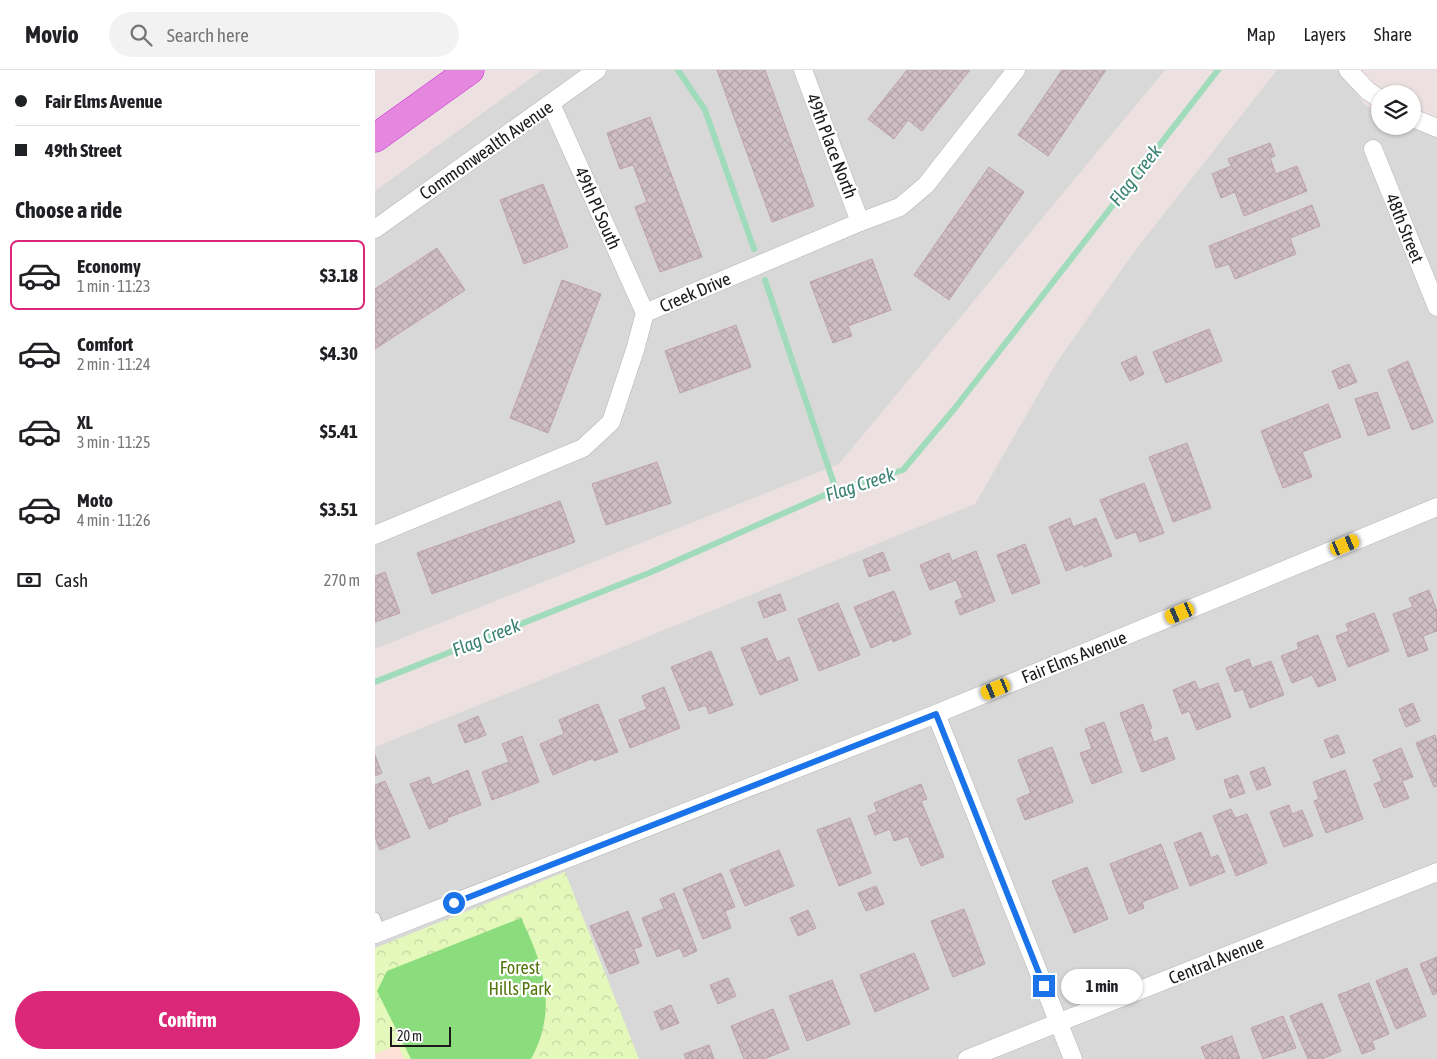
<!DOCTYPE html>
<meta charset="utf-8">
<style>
:root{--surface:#fff;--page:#f2f2f2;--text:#202124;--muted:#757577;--line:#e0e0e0;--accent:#db2777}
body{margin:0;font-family:"Asap Condensed",sans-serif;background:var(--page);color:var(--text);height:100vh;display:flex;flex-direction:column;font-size:19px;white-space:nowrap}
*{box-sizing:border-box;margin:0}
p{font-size:16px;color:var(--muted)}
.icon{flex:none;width:28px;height:28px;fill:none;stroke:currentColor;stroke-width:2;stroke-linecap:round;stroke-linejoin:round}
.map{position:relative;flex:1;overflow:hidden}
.details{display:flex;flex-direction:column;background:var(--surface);width:375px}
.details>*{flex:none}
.banner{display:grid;align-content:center;height:110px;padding:0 15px;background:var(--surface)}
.fabs{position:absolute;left:996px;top:15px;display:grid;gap:10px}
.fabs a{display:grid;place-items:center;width:50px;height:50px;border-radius:50%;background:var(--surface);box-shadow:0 1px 4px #0004;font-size:25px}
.scale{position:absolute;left:15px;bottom:12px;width:61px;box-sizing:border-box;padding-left:5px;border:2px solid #1b1b1b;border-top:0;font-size:14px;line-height:18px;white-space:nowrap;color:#1b1b1b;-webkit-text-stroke:4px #fff;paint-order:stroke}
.end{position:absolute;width:22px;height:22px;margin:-11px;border:6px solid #1a73e8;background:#fff;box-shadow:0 0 0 2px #fff}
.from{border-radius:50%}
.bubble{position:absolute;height:35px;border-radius:18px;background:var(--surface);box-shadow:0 1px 4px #0004;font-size:16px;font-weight:700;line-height:35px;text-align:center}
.car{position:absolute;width:15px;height:30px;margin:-15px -8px;border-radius:6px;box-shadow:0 0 4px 1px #0007;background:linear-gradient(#f5c518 24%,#345 0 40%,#f5c518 0 76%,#345 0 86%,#f5c518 0)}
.banner b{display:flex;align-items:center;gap:18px;height:48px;font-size:19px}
.banner b+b{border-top:1px solid var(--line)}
.banner i{width:12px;height:12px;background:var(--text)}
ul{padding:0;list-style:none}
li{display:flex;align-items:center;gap:15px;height:70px;margin:0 10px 8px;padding:0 5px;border:2px solid transparent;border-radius:8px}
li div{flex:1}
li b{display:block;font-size:19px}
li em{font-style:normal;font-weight:700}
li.on{border-color:var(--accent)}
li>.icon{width:45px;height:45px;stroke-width:1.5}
h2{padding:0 15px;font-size:22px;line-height:60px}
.pay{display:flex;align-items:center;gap:12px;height:55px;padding:0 15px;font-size:19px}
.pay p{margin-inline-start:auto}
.primary-button{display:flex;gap:10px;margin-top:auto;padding:10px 15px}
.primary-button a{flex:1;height:58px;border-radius:30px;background:var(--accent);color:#fff;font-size:20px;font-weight:700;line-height:58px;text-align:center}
header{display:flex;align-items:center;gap:30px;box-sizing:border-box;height:70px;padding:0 25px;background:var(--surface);border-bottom:1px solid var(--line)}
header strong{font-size:24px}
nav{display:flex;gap:28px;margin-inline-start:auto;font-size:18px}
.search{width:350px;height:45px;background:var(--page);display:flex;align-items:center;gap:12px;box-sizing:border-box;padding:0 18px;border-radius:28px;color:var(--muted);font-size:19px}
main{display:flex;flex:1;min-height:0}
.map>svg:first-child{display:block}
.residential{fill:#d9d8d9}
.education{fill:#ffe1d7}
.park{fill:url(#park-crowns)}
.pitch{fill:#8adc7d}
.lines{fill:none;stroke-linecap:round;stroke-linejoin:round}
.stream{stroke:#a0dbbc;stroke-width:6}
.building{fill:url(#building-cross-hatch);stroke:#bea3ab}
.lane-casing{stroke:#b4b4b4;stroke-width:11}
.street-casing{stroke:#b4b4b4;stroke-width:19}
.highway-casing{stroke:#c324d3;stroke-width:29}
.lane{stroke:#fff;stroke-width:9}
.street{stroke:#fff;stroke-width:18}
.highway{stroke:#e587df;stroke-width:28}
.route{stroke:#1a73e8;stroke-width:6}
.labels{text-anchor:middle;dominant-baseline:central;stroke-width:4.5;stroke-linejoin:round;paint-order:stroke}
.street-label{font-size:18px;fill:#1b1b1b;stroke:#fff}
.park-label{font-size:18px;fill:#52760c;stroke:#fff}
.water-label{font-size:19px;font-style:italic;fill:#3b8271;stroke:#fff}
</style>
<header>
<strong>Movio</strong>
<div class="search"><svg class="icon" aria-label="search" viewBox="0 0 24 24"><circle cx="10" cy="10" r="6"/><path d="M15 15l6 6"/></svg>Search here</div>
<nav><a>Map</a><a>Layers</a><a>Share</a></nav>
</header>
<main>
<section class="details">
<div class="banner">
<b><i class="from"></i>Fair Elms Avenue</b>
<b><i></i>49th Street</b>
</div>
<h2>Choose a ride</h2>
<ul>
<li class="on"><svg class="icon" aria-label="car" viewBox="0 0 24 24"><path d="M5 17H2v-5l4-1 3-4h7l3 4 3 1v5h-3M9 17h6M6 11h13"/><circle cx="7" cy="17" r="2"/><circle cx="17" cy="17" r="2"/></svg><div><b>Economy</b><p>1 min · 11:23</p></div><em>$3.18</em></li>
<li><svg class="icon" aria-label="car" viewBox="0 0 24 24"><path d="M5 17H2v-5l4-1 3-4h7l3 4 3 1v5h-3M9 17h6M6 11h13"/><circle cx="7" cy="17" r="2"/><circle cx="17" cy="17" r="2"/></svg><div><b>Comfort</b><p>2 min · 11:24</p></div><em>$4.30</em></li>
<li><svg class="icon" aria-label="car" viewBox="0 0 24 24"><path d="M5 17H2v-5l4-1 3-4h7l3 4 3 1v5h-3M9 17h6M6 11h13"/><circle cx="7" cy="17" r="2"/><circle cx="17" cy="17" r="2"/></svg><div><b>XL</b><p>3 min · 11:25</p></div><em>$5.41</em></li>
<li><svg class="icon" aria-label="car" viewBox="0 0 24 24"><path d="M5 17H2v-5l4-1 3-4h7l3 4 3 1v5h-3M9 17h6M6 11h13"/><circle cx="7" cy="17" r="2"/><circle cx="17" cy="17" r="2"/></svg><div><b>Moto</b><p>4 min · 11:26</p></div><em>$3.51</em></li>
</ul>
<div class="pay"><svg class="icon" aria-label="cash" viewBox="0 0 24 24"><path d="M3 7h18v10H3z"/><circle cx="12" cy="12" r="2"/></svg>Cash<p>270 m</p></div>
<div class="primary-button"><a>Confirm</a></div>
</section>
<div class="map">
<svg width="1062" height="989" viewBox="0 0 1062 989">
<defs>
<pattern id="park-crowns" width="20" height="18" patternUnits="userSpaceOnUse" patternTransform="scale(1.25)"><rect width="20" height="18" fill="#e4f8bb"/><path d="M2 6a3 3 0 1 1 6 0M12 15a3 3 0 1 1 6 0" fill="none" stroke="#c3d4a0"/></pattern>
<pattern id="building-cross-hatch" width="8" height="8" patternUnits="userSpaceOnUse" patternTransform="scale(1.25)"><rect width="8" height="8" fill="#cfbec3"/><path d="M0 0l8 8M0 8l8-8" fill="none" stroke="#b1a3a7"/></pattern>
</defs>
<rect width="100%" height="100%" fill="#ece0e1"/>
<g class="residential">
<path d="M167,0H790L464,394L0,579V121Z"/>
<path d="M902,0H965L990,35L1005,42V56H1036L1062,68V989H0V677L600,434L682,292L759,182Z"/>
</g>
<path class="education" d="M23,975L29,989H0V984Z"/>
<path class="park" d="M190,802L264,989H29L23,975L0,984V878Z"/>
<path class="pitch" d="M146,848C169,895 183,940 156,989H36L2,921L12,901Z"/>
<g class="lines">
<g class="stream">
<path d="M303,0L330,40L379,179"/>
<path d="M390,210L461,420"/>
<path d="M0,612L274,503L461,420L528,400L580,338L843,0"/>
</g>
</g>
<g class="building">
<path d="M342,0H390L439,136L397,152Z"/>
<path d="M532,0H595L547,61L533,50L519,69L493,49Z"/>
<path d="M687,0H731L673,86L643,65Z"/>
<path d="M275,47L327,187L285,202L260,137L272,132L258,95L245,99L232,63Z"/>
<path d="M895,73L900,86L895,88L901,104L922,96L932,121L869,146L860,122L846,128L837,104L856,96L853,89Z"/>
<path d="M614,97L649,122L574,230L539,205Z"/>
<path d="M168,114L193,177L149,194L125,130Z"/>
<path d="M937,135L945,156L915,168L921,184L860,209L854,194L841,198L834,176Z"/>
<path d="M62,178L90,220L0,279V219Z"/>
<path d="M497,189L516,240L473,256L477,266L458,273L435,212Z"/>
<path d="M187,210L226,224L173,363L135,348Z"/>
<path d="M361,255L376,297L305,323L290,281Z"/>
<path d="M834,259L847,291L791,313L778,282Z"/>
<path d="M761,286L769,304L755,311L746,293Z"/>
<path d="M1033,291L1058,352L1037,360L1013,300Z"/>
<path d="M974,294L982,312L964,319L957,301Z"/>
<path d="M1002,322L1015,358L993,366L980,329Z"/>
<path d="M953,334L966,367L927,382L937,407L908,418L886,361Z"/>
<path d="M812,373L836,438L798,452L774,387Z"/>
<path d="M282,392L296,433L231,455L217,414Z"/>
<path d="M769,413L789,463L765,472L761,462L741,469L725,430Z"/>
<path d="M185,431L200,472L57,524L42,483Z"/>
<path d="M695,448L698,457L721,448L737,486L709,497L708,494L691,501L674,457Z"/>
<path d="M650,474L665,513L637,524L622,485Z"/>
<path d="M601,481L620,531L585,545L580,531L588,528L581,510L555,520L545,495L574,483L577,491Z"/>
<path d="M508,482L515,500L494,507L488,490Z"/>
<path d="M10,502L25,543L0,552V506Z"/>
<path d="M1054,520L1062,541V561L1048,566L1053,580L1033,587L1018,544L1038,537L1034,528Z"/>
<path d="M519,521L536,564L518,572L517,569L496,578L479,537Z"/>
<path d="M405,524L411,540L389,548L383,532Z"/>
<path d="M463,533L485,585L444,601L423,549Z"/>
<path d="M999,543L1014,581L973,597L961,566L974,561L971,554Z"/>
<path d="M943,565L961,610L943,617L937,605L917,613L906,586L924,579L922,573Z"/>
<path d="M392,568L402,592L414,587L423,610L385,625L366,578Z"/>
<path d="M336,581L358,635L334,644L331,635L314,641L296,597Z"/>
<path d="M874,589L877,598L896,591L909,625L875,638L868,619L860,622L851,598Z"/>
<path d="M820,611L824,620L843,613L856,647L822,660L814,641L807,644L798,620Z"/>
<path d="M289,617L305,658L255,678L244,650L272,639L267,626Z"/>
<path d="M1038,633L1045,651L1031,657L1024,639Z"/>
<path d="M223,634L243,682L219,691L218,688L178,705L165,674L189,664L184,650Z"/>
<path d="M768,634L777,658L774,659L779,672L792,667L800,689L767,702L745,643Z"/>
<path d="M103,646L111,665L90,673L83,655Z"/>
<path d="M729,652L747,702L717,714L705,683L717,679L710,659Z"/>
<path d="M963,665L970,683L956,688L949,670Z"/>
<path d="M1060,665L1062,671V716L1059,717L1041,673Z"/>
<path d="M147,666L164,712L117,730L107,702L134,692L127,674Z"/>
<path d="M677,677L698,732L650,750L642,729L656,723L643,690Z"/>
<path d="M1026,678L1038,707L1027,711L1034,728L1009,738L999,714L1007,711L998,690Z"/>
<path d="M0,685L7,703L0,706Z"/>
<path d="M889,697L896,715L882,720L875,702Z"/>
<path d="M93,700L106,735L72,748L73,751L54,759L35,714L54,707L57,715Z"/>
<path d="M970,700L988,749L951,763L939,731L944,729L938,712Z"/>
<path d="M863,705L870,723L855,728L849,710Z"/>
<path d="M10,711L35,767L5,780L0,768V715Z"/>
<path d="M546,714L552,729L546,731L569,787L546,796L533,766L519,771L515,759L500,765L493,746L502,742L499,733Z"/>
<path d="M914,735L917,744L927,740L938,766L909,777L895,742Z"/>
<path d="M856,739L860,748L872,744L892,793L861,806L838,746Z"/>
<path d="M475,748L496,803L464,816L442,760Z"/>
<path d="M826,762L836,788L843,785L850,802L815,816L799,773Z"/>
<path d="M786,774L803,818L767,832L769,838L754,844L735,794Z"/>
<path d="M404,780L419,816L370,836L355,800Z"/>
<path d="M712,797L733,849L699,863L677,811Z"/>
<path d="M346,803L360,837L350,841L356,858L328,869L308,819Z"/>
<path d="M501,816L509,834L491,841L483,823Z"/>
<path d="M299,823L322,881L309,887L305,878L282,887L267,848L289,839L285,829Z"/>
<path d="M589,839L610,894L578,907L556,851Z"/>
<path d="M433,840L441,858L423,866L415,848Z"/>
<path d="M253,841L267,876L259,879L264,893L235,904L215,856Z"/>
<path d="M539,883L554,919L500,942L485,905Z"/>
<path d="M1062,887V923L1058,925L1045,894Z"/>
<path d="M1032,898L1051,946L1021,959L1001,911Z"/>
<path d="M353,908L361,926L343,934L335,915Z"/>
<path d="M457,910L475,954L432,971L414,926Z"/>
<path d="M994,913L1014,964L997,971L1000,979L987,984L963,925Z"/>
<path d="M947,933L966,981L947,989H933L915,946Z"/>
<path d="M296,935L304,953L286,960L279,942Z"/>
<path d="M398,939L414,979L389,989H369L356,956Z"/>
<path d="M908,946L921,978L888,989L876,958Z"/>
<path d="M857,966L865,989H831L826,977Z"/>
<path d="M334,975L339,989H311L309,984Z"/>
</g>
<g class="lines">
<defs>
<path id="lane" d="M0,847L6,862"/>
<g id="street">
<path d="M428,0L485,152"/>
<path d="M973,0L993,21L1005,29"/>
<path d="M176,34L270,243"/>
<path d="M1038,48L1062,58"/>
<path d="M998,79L1062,237"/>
<path d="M0,159L222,0"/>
<path d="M0,465L208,378L236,352L260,280L270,243L485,152L525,137L551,115L641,0"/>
<path d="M561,644L698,989"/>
<path d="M0,864L561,644L1062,437"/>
<path d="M592,989L1062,802"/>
</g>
<path id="highway" d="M0,68L95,0"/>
</defs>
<use href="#lane" class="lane-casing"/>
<use href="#street" class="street-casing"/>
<use href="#highway" class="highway-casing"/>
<use href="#lane" class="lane"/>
<use href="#street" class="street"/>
<use href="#highway" class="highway"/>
</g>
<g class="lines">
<path class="route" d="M79,833L561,644L669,916"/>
</g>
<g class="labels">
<g class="street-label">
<text transform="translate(457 76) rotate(69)">49th Place North</text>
<text transform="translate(111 80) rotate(-35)">Commonwealth Avenue</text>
<text transform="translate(223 138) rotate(66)">49th Pl South</text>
<text transform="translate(1030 158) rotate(68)">48th Street</text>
<text transform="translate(320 222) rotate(-23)">Creek Drive</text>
<text transform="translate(699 587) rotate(-22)">Fair Elms Avenue</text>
<text transform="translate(841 890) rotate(-22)">Central Avenue</text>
</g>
<g class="park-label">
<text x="145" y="897">Forest<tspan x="145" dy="21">Hills Park</tspan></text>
</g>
<g class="water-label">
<text transform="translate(760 105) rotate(-52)">Flag Creek</text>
<text transform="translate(485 414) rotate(-18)">Flag Creek</text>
<text transform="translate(111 567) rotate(-22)">Flag Creek</text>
</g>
</g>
</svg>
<div class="fabs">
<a><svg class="icon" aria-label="layers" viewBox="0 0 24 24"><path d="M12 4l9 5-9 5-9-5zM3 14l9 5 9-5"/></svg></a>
</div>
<div class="scale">20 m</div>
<i class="end from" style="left:79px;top:833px"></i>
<i class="end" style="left:669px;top:916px"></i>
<div class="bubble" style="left:686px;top:899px;width:82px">1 min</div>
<i class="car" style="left:970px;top:475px;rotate:68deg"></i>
<i class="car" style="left:805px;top:543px;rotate:247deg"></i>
<i class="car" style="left:621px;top:619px;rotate:248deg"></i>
</div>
</main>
